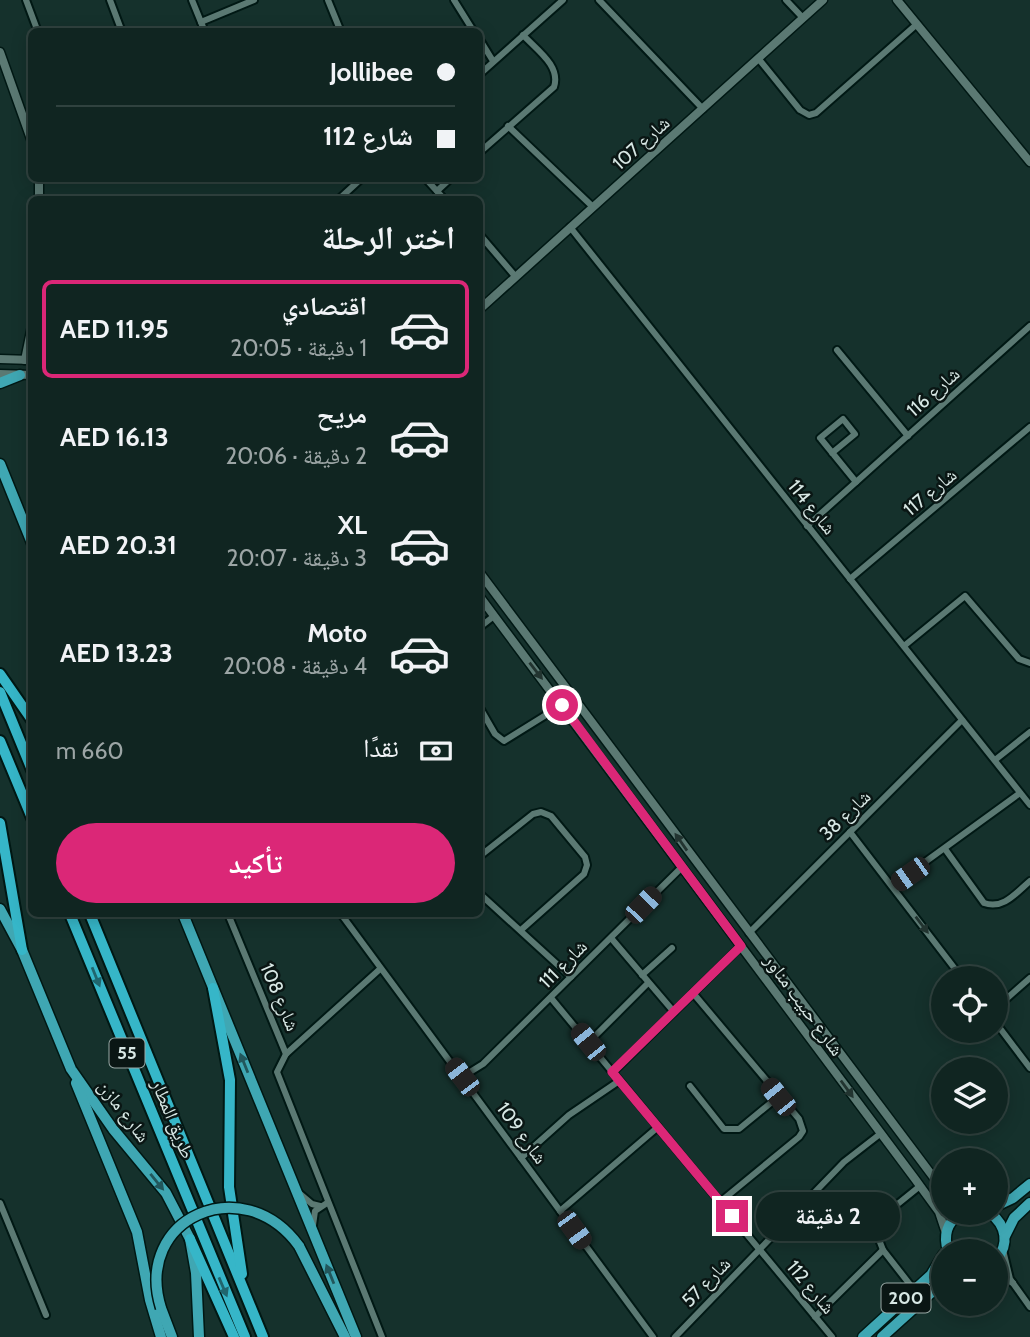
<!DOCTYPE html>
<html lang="ar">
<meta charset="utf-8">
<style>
:root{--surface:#102521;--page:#1e312e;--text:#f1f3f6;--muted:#9ca5a5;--line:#30423f;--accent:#db2777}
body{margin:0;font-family:Cabin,"Noto Naskh Arabic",sans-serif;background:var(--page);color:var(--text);direction:rtl;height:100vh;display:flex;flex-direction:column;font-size:26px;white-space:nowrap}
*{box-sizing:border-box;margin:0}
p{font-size:23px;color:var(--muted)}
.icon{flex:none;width:38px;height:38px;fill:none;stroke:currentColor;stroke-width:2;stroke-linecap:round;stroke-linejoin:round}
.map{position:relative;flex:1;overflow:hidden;direction:ltr}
.side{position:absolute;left:28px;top:196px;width:455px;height:721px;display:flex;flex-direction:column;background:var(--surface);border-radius:10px;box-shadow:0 4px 18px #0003,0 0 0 2px var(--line);direction:rtl}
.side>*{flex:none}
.guide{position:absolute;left:28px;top:28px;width:455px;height:154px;border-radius:10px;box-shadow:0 4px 18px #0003,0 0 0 2px var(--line);direction:rtl;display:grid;align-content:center;height:154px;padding:0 28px;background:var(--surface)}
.fabs{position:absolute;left:931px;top:966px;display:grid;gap:14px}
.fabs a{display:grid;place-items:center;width:77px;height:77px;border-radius:50%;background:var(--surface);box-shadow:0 4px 18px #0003,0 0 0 2px var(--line);font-size:35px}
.end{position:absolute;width:32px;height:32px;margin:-16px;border:9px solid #db2777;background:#fff;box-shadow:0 0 0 4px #fff}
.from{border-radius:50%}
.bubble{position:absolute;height:49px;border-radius:24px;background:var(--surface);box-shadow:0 4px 18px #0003,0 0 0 2px var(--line);font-size:23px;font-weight:800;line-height:49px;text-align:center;direction:rtl}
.car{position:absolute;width:21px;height:42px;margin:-21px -10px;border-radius:9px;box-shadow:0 0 5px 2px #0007;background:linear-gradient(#222 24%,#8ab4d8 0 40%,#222 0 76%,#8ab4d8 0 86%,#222 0)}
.guide b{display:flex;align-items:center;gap:24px;height:66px;font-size:26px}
.guide b+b{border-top:2px solid var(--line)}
.guide i{width:18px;height:18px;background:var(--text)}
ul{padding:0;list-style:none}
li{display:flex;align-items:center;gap:21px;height:98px;margin:0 14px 10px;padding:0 14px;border:4px solid transparent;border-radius:10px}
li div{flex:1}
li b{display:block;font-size:26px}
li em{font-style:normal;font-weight:800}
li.current{border-color:var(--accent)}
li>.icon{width:63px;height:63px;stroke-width:1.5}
h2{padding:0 28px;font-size:32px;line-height:84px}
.pay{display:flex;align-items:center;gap:18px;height:77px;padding:0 28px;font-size:26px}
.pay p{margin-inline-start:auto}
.action{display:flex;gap:14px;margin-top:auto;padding:14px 28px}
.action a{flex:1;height:80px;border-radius:42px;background:var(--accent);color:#fff;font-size:28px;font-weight:800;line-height:80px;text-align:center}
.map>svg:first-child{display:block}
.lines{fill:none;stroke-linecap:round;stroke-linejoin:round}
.minor-casing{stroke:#001814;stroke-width:10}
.tertiary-casing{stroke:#001814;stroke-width:11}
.primary-casing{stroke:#001814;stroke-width:13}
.trunk-casing{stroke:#001814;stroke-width:14}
.minor{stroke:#5b7973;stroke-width:6}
.tertiary{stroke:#5b7973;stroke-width:8}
.primary{stroke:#3fa7b3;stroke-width:10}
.trunk{stroke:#36b6c8;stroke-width:10}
.primary-bridge-casing{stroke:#001814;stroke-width:13;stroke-linecap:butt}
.primary-bridge{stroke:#3fa7b3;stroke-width:10}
.oneway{fill:#223430}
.oneway2{fill:#20666e}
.oneway3{fill:#22575c}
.route{stroke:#db2777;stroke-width:9}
.labels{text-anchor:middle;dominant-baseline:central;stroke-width:5;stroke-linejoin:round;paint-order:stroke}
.shield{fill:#0a1614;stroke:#9aa9a6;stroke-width:2}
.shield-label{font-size:18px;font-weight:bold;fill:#d8e8e5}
.street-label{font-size:19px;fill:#d8e8e5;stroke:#0a1614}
</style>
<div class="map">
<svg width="1030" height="1337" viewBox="0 0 1030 1337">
<rect width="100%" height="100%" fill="#15312c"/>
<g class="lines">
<defs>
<g id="minor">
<path d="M26,0L38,32"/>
<path d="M110,0L122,32"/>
<path d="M192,0L205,32"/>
<path d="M328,0L341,32"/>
<path d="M454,0L474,32"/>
<path d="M599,0L703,109"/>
<path d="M786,0L803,18"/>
<path d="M201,22L254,0"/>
<path d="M480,40L493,61"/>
<path d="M758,58L800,110L809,115L816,113L917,24"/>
<path d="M480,74L563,0"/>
<path d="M508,126L593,207"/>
<path d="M480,152L554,87C561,66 537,50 523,35"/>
<path d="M425,178L445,200"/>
<path d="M437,191L451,178"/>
<path d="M338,200L362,178"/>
<path d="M570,227L1030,805"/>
<path d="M480,235L515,276"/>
<path d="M837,350L908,436"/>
<path d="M832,453L855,434L843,419L820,438L821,439L856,482"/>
<path d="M807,526L1030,326"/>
<path d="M850,579L1030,427"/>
<path d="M480,627L494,616"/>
<path d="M904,646L965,596L1019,659L1030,663"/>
<path d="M480,708L495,734L504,741L562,705"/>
<path d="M995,760L1030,732"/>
<path d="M850,832L962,978"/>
<path d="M945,849L984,903C1003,910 1016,893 1030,881"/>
<path d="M480,856L533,814L541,812L551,816L585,857L587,865L584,874L521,930"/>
<path d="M892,886L1020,793"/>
<path d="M480,894L571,977"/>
<path d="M228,914L286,1054"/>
<path d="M341,914L653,1337"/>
<path d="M749,933L962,720"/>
<path d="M611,938L674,1012"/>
<path d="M380,969L286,1054L277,1072L382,1337"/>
<path d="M642,975L672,948"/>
<path d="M693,993L799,1119L803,1131L799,1137L720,1202"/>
<path d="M551,998L832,1337"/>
<path d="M996,1008L1030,978"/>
<path d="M996,1023L1030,1068"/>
<path d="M588,1043L648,983"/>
<path d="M613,1072L741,946"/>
<path d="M462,1077L483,1064L682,867"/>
<path d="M690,1086L724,1129H739L778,1097"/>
<path d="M521,1158L569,1115L619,1081"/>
<path d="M299,1193L312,1204L320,1206"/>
<path d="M0,1203L46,1315"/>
<path d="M560,1211L658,1127"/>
<path d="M313,1225L315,1211L327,1203"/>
<path d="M1003,1250L1010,1279L1030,1307"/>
<path d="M996,1274L1013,1283"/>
<path d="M915,1291L883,1250L873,1224L920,1186"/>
<path d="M815,1317L883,1250"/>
<path d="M675,1337L844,1162L880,1134"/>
</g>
<g id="tertiary">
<path d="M897,0L1030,162"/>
<path d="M0,52L32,142"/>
<path d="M39,200V178"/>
<path d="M480,309L823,0"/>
<path d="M0,359L32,360"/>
<path d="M25,360L32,326"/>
<path d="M0,374L32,375"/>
<path d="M480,573L943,1190"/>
<path d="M480,597L915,1179L939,1212L946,1233"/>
</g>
<g id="primary">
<path d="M0,383L20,375"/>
<path d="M0,464L32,543"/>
<path d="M0,909L22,950L71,1069L113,1129L166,1193L190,1239L196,1273L199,1337"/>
<path d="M183,914L356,1337"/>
<path d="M76,1083L137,1232L150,1300L161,1337"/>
<path d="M996,1206L1013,1198L1030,1184"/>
<path d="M990,1213C1006,1225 1010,1244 996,1260"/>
<path d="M1005,1236L1014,1218L1030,1203"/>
<path d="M299,1246L345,1337"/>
<path d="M948,1251C943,1235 947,1223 960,1213"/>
<path d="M161,1308L172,1337"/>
<path d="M863,1337L931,1275L943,1255"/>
<path d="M882,1337L943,1282"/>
</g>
<g id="trunk">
<path d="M0,674L32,720"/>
<path d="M0,692L32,770"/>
<path d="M0,741L32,818"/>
<path d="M0,823L22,950"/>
<path d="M70,914L245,1337"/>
<path d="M90,914L263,1337"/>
<path d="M213,988L230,1080L229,1187L242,1274"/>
<path d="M190,1239L234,1337"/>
</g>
</defs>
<use href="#minor" class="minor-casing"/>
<use href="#tertiary" class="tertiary-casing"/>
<use href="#primary" class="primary-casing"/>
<use href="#trunk" class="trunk-casing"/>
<use href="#minor" class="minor"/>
<use href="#tertiary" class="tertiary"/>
<use href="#primary" class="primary"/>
<use href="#trunk" class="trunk"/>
<defs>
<path id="primary-bridge" d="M161,1308C133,1218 243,1169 299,1246"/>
</defs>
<use href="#primary-bridge" class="primary-bridge-casing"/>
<use href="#primary-bridge" class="primary-bridge"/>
</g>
<defs><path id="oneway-solid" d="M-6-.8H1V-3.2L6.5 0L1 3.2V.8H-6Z" transform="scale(1.75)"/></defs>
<g class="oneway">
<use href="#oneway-solid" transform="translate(536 671) rotate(52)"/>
<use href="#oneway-solid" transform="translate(681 842) rotate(-125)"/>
<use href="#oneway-solid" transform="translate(922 925) rotate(53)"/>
<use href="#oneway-solid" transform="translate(847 1089) rotate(54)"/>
</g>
<g class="oneway2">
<use href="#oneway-solid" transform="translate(96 977) rotate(68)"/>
<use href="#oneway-solid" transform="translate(223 1287) rotate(67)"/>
</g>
<g class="oneway3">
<use href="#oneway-solid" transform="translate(244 1063) rotate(-112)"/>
<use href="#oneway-solid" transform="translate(157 1182) rotate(51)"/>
<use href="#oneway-solid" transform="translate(330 1274) rotate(-112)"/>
</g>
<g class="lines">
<path class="route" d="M562,705L741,946L612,1072L732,1216"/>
</g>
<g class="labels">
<g class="shield">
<rect x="109.5" y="1038.5" width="35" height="29" rx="5"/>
<rect x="881.5" y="1283.5" width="49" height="29" rx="5"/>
</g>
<g class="shield-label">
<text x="127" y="1053">55</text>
<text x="906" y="1298">200</text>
</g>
<g class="street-label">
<text transform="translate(641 143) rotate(-42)">شارع 107</text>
<text transform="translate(933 392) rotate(-42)">شارع 116</text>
<text transform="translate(930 492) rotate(-40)">شارع 117</text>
<text transform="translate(812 507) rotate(51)">شارع 114</text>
<text transform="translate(845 815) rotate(-44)">شارع 38</text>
<text transform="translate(563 964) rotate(-45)">شارع 111</text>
<text transform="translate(280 997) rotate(67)">شارع 108</text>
<text transform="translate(804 1005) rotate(54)">شارع حبيب مناور</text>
<text transform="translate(124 1111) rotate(53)">شارع مازن</text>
<text transform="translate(173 1119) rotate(68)">طريق المطار</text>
<text transform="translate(522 1133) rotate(54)">شارع 109</text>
<text transform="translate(706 1282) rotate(-46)">شارع 57</text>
<text transform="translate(811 1287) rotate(50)">شارع 112</text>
</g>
</g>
</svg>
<div class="fabs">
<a><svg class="icon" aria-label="locate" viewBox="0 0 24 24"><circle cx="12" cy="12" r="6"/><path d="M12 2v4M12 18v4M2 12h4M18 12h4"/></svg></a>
<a><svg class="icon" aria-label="layers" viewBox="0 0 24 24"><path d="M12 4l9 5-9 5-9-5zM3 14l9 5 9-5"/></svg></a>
<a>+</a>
<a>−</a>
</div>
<i class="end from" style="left:562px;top:705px"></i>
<i class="end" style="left:732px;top:1216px"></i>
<div class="bubble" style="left:756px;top:1192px;width:144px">2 دقيقة</div>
<i class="car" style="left:910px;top:874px;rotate:235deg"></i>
<i class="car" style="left:643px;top:905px;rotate:44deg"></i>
<i class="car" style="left:588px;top:1042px;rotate:321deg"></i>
<i class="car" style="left:462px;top:1077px;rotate:323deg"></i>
<i class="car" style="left:778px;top:1097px;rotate:321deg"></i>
<i class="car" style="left:574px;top:1230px;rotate:144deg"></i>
<div class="guide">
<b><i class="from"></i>Jollibee</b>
<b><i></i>شارع 112</b>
</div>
<section class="side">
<h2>اختر الرحلة</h2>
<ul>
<li class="current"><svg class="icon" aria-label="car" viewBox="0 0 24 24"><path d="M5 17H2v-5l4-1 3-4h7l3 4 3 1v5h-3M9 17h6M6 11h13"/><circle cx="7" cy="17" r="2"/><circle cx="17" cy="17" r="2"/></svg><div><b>اقتصادي</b><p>1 دقيقة · 20:05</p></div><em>AED 11.95</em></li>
<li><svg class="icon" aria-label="car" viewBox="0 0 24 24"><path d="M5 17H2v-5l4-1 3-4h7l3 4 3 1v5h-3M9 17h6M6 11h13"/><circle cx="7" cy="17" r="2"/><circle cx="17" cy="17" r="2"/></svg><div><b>مريح</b><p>2 دقيقة · 20:06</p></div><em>AED 16.13</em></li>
<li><svg class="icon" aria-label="car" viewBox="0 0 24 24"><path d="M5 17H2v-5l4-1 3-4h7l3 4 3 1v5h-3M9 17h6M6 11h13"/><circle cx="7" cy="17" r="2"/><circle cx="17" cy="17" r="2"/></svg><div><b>XL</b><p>3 دقيقة · 20:07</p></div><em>AED 20.31</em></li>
<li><svg class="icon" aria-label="car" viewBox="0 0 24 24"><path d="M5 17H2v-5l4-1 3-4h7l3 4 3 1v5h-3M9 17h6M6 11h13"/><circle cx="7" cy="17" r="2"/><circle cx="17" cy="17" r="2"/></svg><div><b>Moto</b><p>4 دقيقة · 20:08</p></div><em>AED 13.23</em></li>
</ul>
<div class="pay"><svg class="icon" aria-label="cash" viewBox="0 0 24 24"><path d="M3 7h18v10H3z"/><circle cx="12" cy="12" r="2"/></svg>نقدًا<p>660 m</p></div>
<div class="action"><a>تأكيد</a></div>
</section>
</div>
